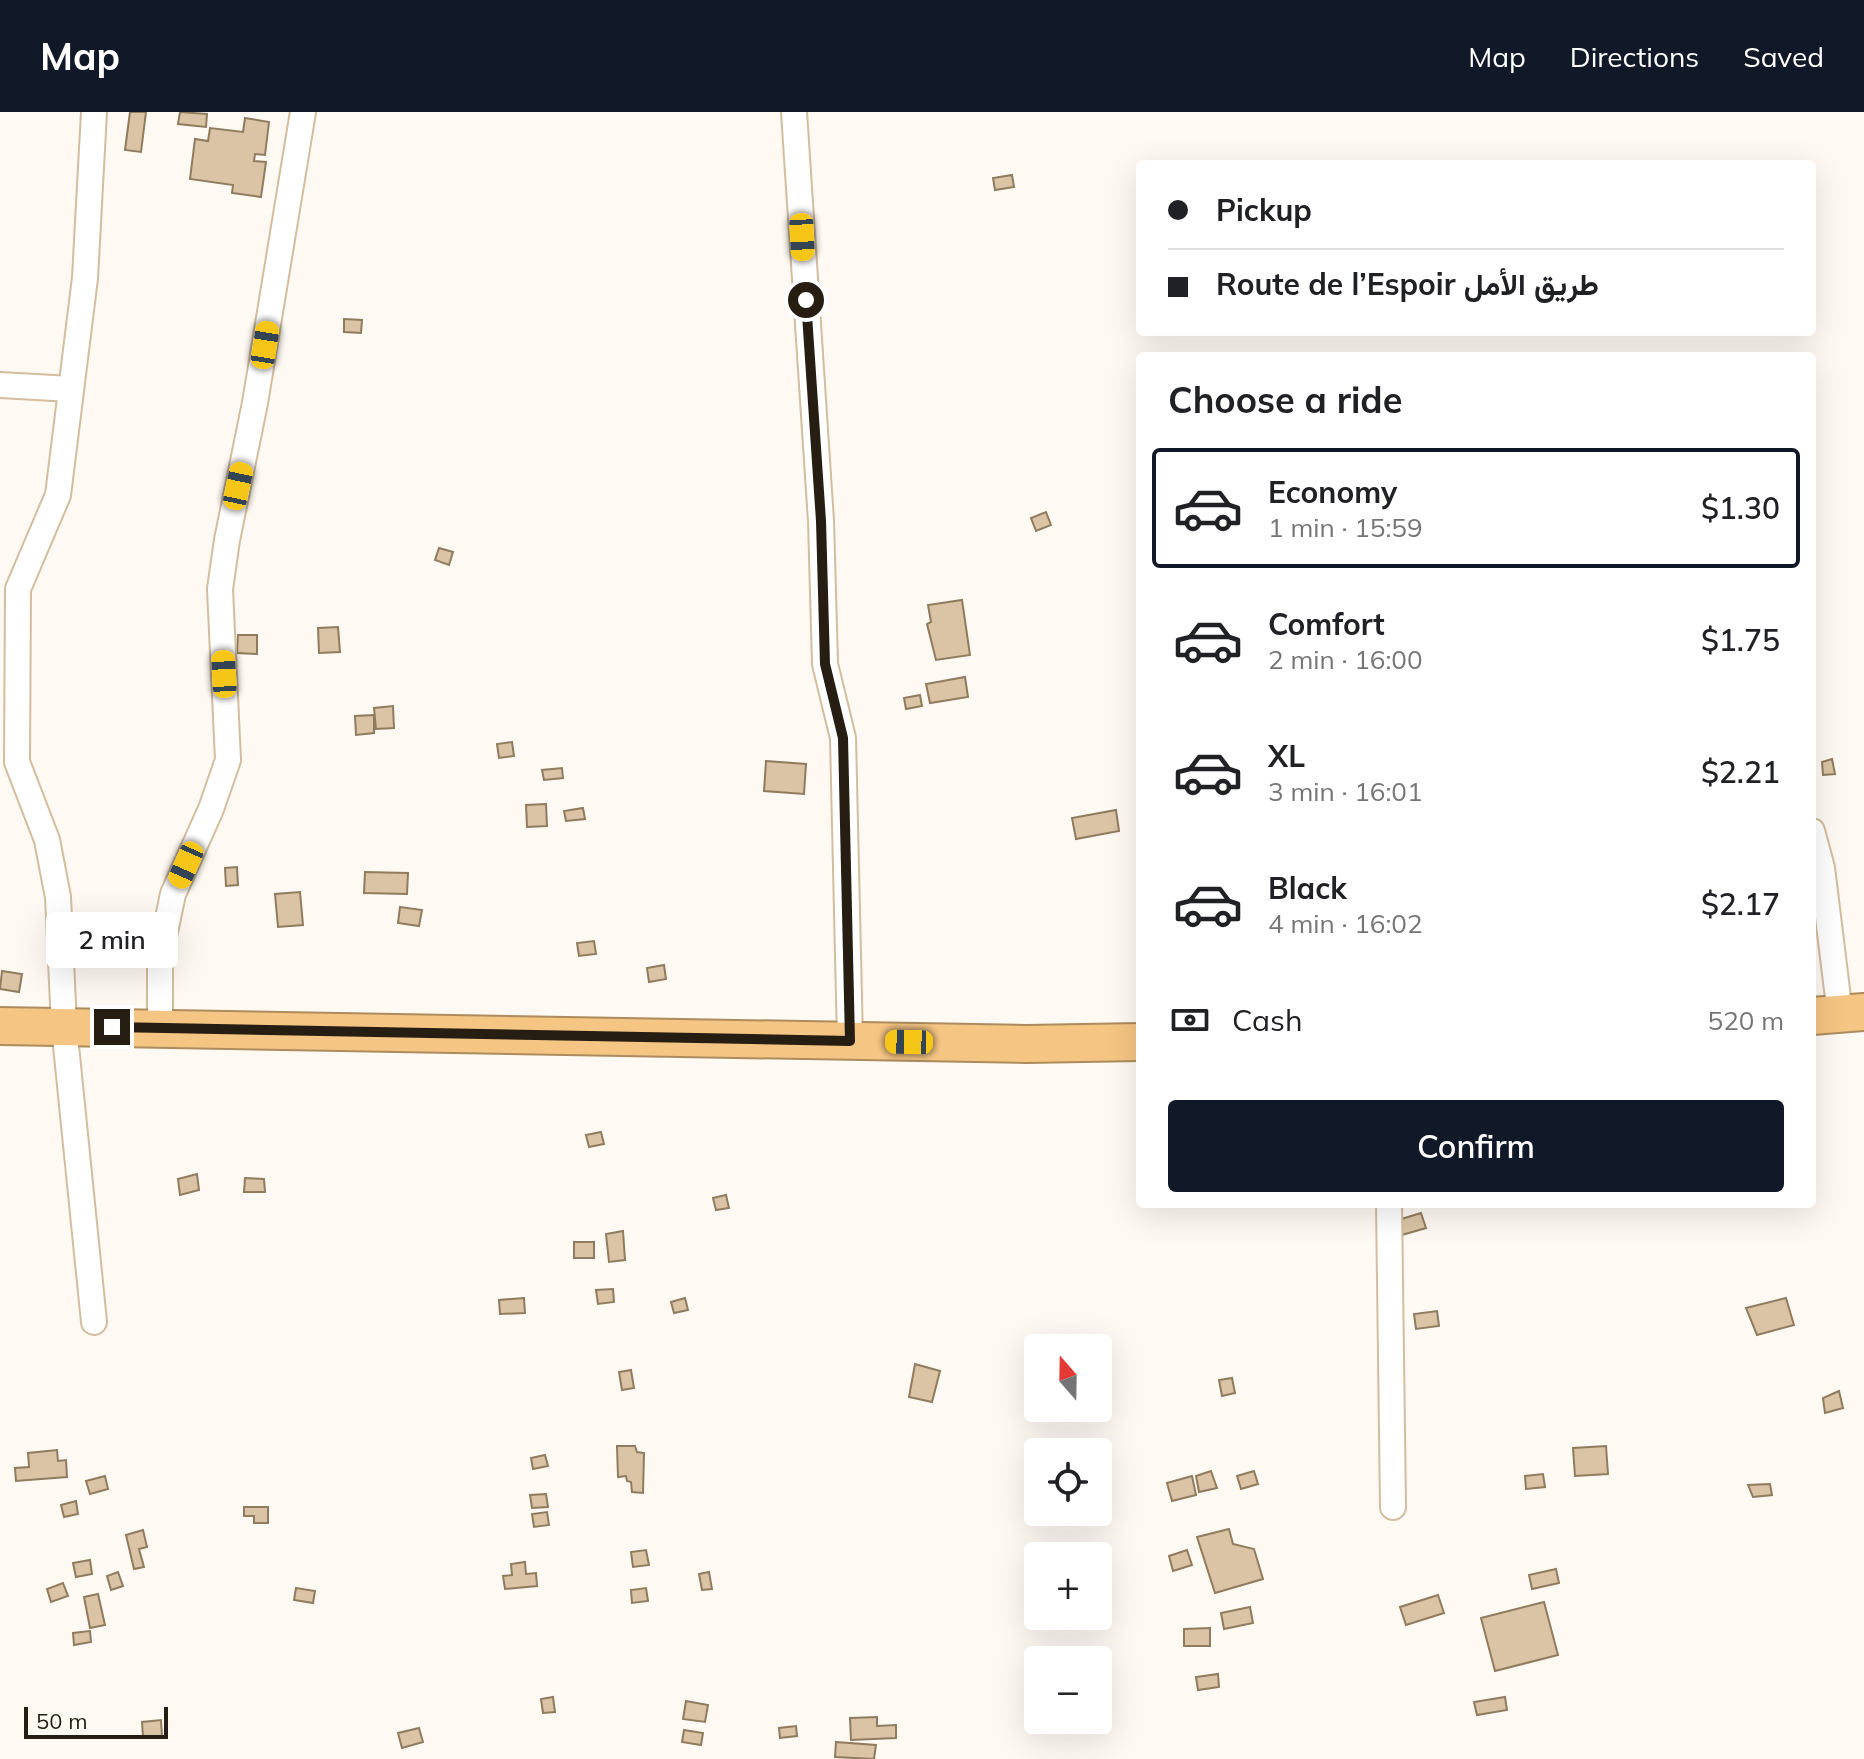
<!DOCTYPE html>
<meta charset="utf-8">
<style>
:root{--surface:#fff;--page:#f6f6f6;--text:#202124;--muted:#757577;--line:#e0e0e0;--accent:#111827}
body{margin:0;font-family:Mulish,Vazirmatn,sans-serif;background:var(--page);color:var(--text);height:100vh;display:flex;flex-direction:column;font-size:30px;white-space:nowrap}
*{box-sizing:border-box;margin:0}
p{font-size:26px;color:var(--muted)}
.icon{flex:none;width:44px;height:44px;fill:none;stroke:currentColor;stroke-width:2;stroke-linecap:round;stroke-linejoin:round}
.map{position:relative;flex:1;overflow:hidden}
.drawer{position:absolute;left:1136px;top:240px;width:680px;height:856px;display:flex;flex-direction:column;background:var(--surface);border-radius:8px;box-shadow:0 8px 32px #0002}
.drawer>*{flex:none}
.guide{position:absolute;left:1136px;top:48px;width:680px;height:176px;border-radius:8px;box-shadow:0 8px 32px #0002;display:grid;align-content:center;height:176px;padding:0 32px;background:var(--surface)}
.needle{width:52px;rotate:340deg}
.controls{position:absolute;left:1024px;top:1222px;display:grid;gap:16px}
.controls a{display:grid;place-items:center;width:88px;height:88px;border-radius:8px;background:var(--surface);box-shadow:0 8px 32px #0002;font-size:40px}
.scale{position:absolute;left:24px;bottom:20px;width:144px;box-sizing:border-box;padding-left:8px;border:4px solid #271e13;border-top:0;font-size:22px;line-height:28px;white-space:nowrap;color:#271e13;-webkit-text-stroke:6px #fefaf3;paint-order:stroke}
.end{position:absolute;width:36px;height:36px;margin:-18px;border:10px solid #271e13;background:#fff;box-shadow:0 0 0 4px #fff}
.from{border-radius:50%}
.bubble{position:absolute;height:56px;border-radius:8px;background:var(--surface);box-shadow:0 8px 32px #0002;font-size:26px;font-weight:600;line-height:56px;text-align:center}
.car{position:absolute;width:24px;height:48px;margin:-24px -12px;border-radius:10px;box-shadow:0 0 6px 2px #0007;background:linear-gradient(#f5c518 24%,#345 0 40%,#f5c518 0 76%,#345 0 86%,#f5c518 0)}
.guide b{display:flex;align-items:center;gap:28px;height:76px;font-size:30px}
.guide b+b{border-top:2px solid var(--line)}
.guide i{width:20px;height:20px;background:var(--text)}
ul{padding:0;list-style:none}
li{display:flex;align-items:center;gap:24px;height:120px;margin:0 16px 12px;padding:0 16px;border:4px solid transparent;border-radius:8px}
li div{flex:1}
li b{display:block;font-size:30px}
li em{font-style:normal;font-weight:600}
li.active{border-color:var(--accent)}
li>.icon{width:72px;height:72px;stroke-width:1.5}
h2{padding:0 32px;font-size:36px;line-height:96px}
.pay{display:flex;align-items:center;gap:20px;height:88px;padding:0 32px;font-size:30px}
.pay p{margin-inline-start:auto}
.button{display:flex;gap:16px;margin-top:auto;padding:16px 32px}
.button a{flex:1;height:92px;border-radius:8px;background:var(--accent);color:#fff;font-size:32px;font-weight:600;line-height:92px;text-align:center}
header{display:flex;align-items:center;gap:48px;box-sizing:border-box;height:112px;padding:0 40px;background:var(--accent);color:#fff}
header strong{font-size:38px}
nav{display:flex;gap:44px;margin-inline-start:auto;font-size:28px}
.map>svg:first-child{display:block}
.building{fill:#dac4a5;stroke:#907b5e;stroke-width:2}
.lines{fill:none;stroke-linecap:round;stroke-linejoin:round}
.minor-casing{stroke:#d4bd9f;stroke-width:28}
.highway-casing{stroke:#ad8b5c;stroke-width:40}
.minor{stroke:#fff;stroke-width:24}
.highway{stroke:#f5c583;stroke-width:36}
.route{stroke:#271e13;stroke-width:10}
</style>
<header>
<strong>Map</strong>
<nav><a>Map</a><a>Directions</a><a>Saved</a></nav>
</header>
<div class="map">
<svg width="1864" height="1647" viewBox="0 0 1864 1647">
<rect width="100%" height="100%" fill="#fefaf3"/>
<g class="building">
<path d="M130,0H146L141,40L125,38Z"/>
<path d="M180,0L207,2L206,15L178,12Z"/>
<path d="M245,6L269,10L265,43L255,42L254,49L266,50L261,85L232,81L233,73L190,67L195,27L208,29L210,16L243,20Z"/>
<path d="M1012,63L1014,75L995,78L993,66Z"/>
<path d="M344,207L362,208L361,221L344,220Z"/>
<path d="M1046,400L1051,413L1036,419L1031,406Z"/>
<path d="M439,436L453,440L449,453L435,448Z"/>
<path d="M962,488L970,543L936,548L927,512L931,510L928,493Z"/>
<path d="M338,515L340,540L319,541L318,516Z"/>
<path d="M238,523H257V542L237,541Z"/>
<path d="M965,565L968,585L930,591L926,572Z"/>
<path d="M920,583L922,594L906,597L904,586Z"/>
<path d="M393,594L394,616L376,617L374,596Z"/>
<path d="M374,603V621L356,623L355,604Z"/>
<path d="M512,630L514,644L499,646L497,632Z"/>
<path d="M1832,647L1835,662L1823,663L1822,650Z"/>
<path d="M766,649L806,652L804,682L764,679Z"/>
<path d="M562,656L563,666L544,668L542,658Z"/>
<path d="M546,692L547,714L527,715L526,693Z"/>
<path d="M583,696L585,707L566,709L564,699Z"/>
<path d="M1116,698L1119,719L1076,727L1072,706Z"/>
<path d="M237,755L238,773L226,774L225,756Z"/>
<path d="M365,760L408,761L407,782L364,781Z"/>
<path d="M300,780L303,813L278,815L275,782Z"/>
<path d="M400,795L422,798L419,814L398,811Z"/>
<path d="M594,829L596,842L579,844L577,831Z"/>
<path d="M664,853L666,867L649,870L647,856Z"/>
<path d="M2,859L22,862L19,880L0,877Z"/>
<path d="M601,1020L604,1032L589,1035L586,1023Z"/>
<path d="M197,1062L199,1078L180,1083L178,1067Z"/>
<path d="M245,1066L264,1067L265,1080H244Z"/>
<path d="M726,1083L729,1096L716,1098L713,1086Z"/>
<path d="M1421,1101L1426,1116L1402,1123L1398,1108Z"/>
<path d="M623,1119L625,1148L609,1150L606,1122Z"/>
<rect x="574" y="1130" width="20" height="16"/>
<path d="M613,1177L614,1190L598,1192L596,1178Z"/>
<path d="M524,1186L525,1201L500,1202L499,1188Z"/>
<path d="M685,1186L688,1198L674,1201L671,1190Z"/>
<path d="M1786,1186L1794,1213L1757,1223L1746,1196Z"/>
<path d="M1437,1199L1439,1214L1416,1217L1414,1202Z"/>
<path d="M915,1252L940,1259L932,1290L909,1285Z"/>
<path d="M631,1258L634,1276L622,1278L619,1260Z"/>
<path d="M1232,1266L1235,1281L1222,1284L1219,1268Z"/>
<path d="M1839,1279L1843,1296L1825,1301L1823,1286Z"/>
<path d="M617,1334H635L637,1340L644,1341L643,1381L632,1380L631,1370L627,1369L626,1364L618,1365Z"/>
<path d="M1606,1334L1608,1362L1575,1364L1573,1336Z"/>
<path d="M57,1338L58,1349L66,1348L67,1365L16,1369L15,1356L29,1355L28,1341Z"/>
<path d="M545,1343L548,1354L533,1357L531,1346Z"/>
<path d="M1211,1359L1217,1376L1199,1380L1196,1364Z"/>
<path d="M1254,1359L1258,1372L1241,1377L1237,1364Z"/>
<path d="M1543,1362L1545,1375L1526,1377L1525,1364Z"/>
<path d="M105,1364L108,1377L90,1382L86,1369Z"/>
<path d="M1192,1364L1196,1383L1172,1389L1167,1371Z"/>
<path d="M1770,1372L1772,1383L1753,1385L1748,1373Z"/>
<path d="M546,1382L548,1395L532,1396L530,1383Z"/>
<path d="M76,1389L78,1402L64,1405L61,1393Z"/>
<path d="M244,1395H268V1411H254V1404H244Z"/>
<path d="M547,1400L549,1413L534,1415L532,1402Z"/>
<path d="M1229,1417L1233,1432L1254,1437L1263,1467L1215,1481L1197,1425Z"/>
<path d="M143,1418L147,1435L139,1437L144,1455L134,1457L126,1423Z"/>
<path d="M646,1438L649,1453L633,1455L631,1440Z"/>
<path d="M1187,1438L1192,1453L1173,1459L1169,1444Z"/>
<path d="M90,1448L92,1462L76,1465L73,1451Z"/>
<path d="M525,1450L526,1462L536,1461L537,1474L505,1477L503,1464L512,1463L511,1452Z"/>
<path d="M1556,1457L1559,1471L1532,1477L1529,1463Z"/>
<path d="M118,1460L123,1474L111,1478L107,1464Z"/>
<path d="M709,1460L712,1477L702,1478L699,1462Z"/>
<path d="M63,1471L68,1484L51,1490L47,1477Z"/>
<path d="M296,1476L315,1479L313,1491L294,1488Z"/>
<path d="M646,1476L648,1489L632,1491L631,1478Z"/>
<path d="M98,1482L105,1513L90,1516L84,1485Z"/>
<path d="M1438,1483L1444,1501L1406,1513L1400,1495Z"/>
<path d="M1544,1490L1558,1543L1495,1559L1481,1506Z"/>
<path d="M1250,1495L1253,1511L1224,1517L1221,1501Z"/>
<path d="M1210,1516V1534H1184V1517Z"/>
<path d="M90,1519L91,1530L74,1533L73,1521Z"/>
<path d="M1218,1562L1219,1575L1198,1578L1196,1565Z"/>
<path d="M553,1585L555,1600L543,1601L541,1587Z"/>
<path d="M1505,1585L1507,1598L1477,1603L1474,1590Z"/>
<path d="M686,1589L708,1593L705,1610L683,1607Z"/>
<path d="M53,1602L55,1614L42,1617L39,1605Z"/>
<path d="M877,1605V1614L896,1613V1626L851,1628L850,1606Z"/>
<path d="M161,1608L162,1624L143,1625L142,1610Z"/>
<path d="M796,1614L797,1624L780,1626L779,1616Z"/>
<path d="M419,1616L423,1630L402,1636L398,1621Z"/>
<path d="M684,1618L703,1621L701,1633L682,1630Z"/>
<path d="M836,1630L876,1633L874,1647L835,1645Z"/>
</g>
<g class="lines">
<defs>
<g id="minor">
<path d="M794,0L821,409L825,552L843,626L850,929"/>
<path d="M0,273L71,277"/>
<path d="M1812,719L1822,756L1840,902"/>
<path d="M160,916V844L173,782L211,697L228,648L220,477L227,428L255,291L303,0"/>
<path d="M1389,1092L1393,1395"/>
<path d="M94,1210L64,914L58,785L47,728L17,650L18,477L58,383L85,166L94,0"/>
</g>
<g id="highway">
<path d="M1812,904L1864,900"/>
<path d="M0,914L1026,932L1140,930"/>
</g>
</defs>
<use href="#minor" class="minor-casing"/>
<use href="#highway" class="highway-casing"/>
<use href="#minor" class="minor"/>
<use href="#highway" class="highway"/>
</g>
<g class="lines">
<path class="route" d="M112,915L850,929L843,626L825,552L821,409L806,188"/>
</g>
</svg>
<div class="controls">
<a><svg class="needle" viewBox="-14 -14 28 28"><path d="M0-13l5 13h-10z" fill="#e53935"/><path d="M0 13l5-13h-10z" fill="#757577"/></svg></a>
<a><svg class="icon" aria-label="locate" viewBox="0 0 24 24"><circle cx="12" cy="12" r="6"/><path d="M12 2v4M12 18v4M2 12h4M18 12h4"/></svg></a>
<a>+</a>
<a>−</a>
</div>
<div class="scale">50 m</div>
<i class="end from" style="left:806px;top:188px"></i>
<i class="end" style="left:112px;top:915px"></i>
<div class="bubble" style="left:46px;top:800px;width:132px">2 min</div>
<i class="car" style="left:802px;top:125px;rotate:177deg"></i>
<i class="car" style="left:265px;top:233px;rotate:9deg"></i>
<i class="car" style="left:238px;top:374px;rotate:12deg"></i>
<i class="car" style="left:224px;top:562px;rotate:357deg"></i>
<i class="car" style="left:186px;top:753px;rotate:204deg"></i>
<i class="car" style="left:909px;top:930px;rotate:271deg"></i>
<div class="guide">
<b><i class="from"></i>Pickup</b>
<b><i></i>Route de l’Espoir طريق الأمل</b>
</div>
<section class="drawer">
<h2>Choose a ride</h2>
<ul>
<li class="active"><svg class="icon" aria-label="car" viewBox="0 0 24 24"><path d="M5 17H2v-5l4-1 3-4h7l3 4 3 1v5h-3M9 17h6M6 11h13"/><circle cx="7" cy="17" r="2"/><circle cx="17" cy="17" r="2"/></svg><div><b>Economy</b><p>1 min · 15:59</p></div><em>$1.30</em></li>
<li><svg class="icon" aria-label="car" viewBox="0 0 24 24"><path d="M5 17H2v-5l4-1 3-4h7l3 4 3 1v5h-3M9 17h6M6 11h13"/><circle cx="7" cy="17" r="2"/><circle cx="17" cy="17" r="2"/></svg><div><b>Comfort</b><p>2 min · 16:00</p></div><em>$1.75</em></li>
<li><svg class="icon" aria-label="car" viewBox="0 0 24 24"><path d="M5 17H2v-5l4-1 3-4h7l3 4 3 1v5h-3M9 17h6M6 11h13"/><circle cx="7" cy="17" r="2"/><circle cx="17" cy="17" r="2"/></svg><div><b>XL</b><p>3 min · 16:01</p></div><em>$2.21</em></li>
<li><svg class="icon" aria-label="car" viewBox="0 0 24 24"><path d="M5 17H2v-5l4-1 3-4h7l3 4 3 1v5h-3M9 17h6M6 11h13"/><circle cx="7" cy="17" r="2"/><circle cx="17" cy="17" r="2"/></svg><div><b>Black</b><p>4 min · 16:02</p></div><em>$2.17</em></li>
</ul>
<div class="pay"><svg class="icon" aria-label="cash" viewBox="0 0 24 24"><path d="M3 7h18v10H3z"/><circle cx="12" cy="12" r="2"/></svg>Cash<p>520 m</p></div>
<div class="button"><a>Confirm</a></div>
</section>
</div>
